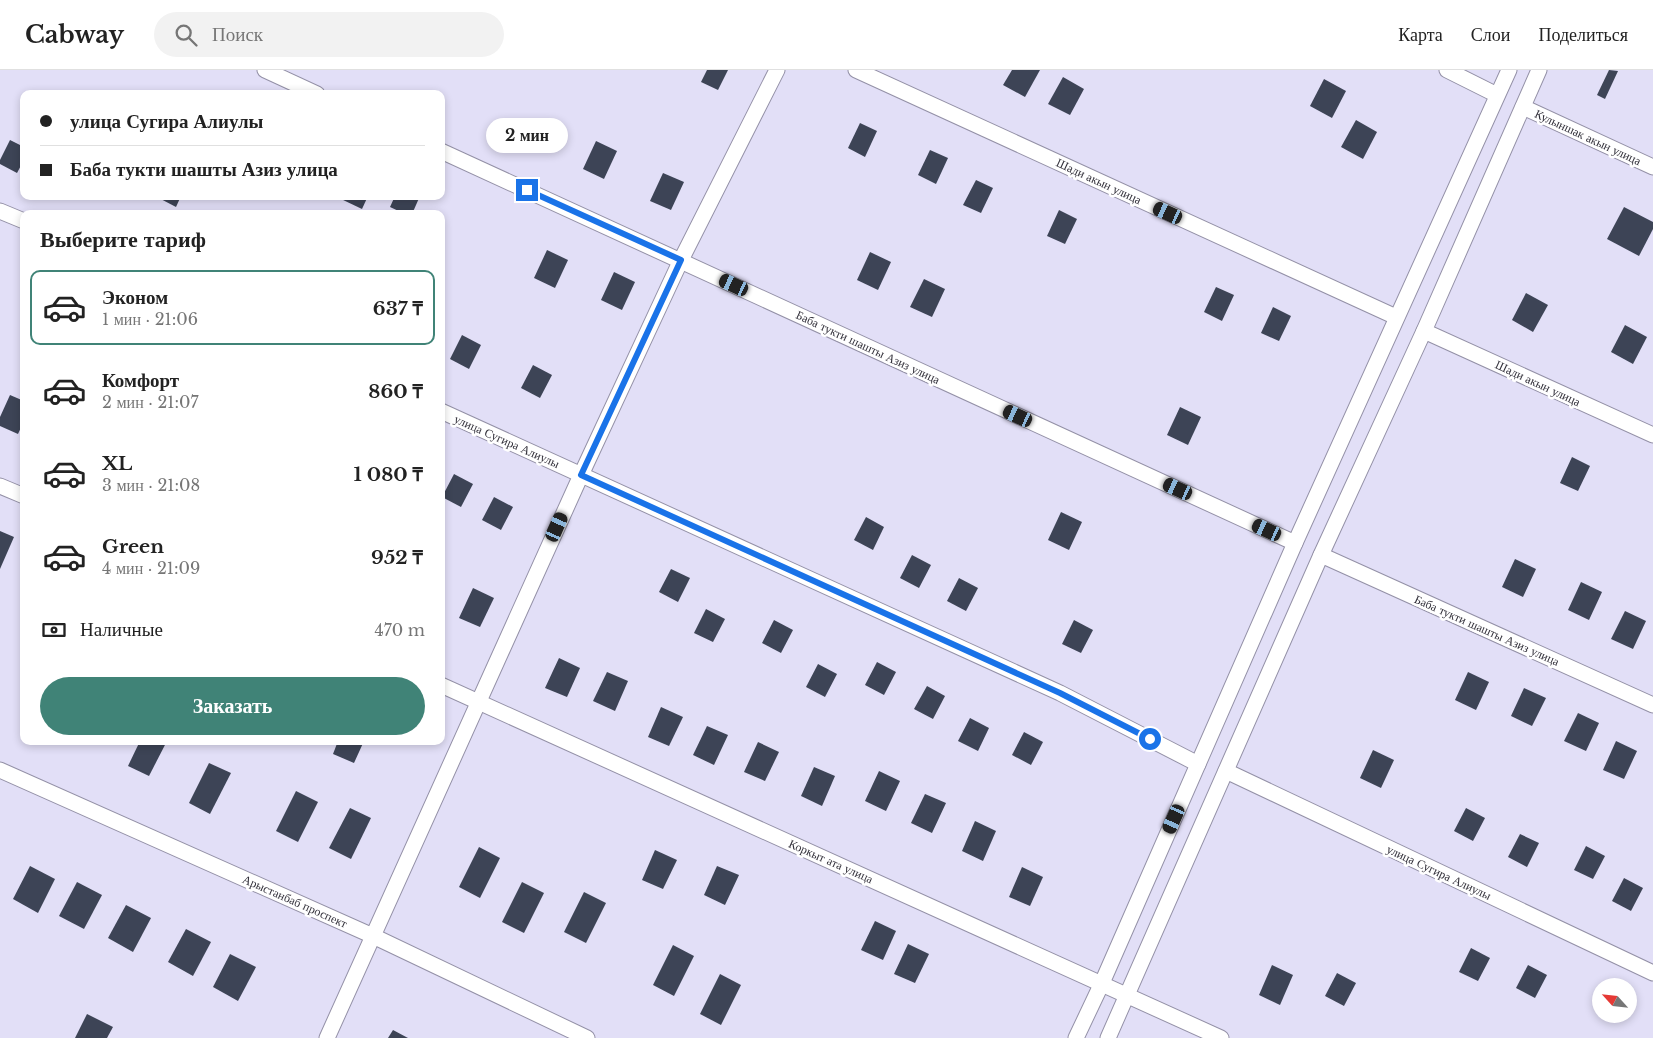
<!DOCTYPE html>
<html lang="ru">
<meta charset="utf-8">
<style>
:root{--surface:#fff;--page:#f2f2f2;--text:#222;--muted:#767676;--line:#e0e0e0;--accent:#408377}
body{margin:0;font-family:"Libre Baskerville",serif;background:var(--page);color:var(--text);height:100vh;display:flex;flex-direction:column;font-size:19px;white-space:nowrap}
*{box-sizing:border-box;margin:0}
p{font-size:16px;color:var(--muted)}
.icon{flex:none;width:28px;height:28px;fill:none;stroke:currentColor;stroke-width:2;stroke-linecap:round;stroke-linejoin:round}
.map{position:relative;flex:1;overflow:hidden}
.sheet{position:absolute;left:20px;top:140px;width:425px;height:535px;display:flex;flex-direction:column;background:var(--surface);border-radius:10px;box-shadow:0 2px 8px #0003}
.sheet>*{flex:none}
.hud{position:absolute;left:20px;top:20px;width:425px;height:110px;border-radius:10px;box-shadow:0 2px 8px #0003;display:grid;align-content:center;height:110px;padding:0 20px;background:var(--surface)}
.needle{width:32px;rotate:297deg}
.controls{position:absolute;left:1592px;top:908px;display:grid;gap:10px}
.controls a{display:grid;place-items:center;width:45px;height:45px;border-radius:50%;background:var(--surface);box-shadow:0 2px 8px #0003;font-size:25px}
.end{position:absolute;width:22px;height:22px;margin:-11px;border:6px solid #1a73e8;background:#fff;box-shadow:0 0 0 2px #fff}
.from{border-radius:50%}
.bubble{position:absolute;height:35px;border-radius:18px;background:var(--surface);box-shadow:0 2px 8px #0003;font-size:16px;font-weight:700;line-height:35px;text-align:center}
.car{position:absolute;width:15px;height:30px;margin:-15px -8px;border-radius:6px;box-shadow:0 0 4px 1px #0007;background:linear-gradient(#222 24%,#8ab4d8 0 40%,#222 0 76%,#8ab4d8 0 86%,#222 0)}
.hud b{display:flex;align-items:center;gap:18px;height:48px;font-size:19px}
.hud b+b{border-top:1px solid var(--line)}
.hud i{width:12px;height:12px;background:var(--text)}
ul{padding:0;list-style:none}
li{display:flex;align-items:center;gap:15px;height:75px;margin:0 10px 8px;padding:0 10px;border:2px solid transparent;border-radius:10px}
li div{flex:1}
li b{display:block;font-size:19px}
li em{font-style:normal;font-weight:700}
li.on{border-color:var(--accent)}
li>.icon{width:45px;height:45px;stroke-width:1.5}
h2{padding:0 20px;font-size:22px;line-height:60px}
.pay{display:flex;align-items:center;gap:12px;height:55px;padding:0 20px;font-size:19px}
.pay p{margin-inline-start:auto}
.primary-button{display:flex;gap:10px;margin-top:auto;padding:10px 20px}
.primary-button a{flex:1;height:58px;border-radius:30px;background:var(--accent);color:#fff;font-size:20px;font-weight:700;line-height:58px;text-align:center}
header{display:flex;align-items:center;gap:30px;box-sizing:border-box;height:70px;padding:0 25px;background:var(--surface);border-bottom:1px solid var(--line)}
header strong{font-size:24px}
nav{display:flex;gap:28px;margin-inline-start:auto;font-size:18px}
.search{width:350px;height:45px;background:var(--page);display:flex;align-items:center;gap:12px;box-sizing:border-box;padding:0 18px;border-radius:28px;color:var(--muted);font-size:19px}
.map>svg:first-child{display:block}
.building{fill:#3d4456}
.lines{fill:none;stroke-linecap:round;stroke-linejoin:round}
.minor-casing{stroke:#9491a7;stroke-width:17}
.minor{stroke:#fff;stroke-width:15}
.route{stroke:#1a73e8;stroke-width:6}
.labels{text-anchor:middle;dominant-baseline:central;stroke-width:5;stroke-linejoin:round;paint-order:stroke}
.street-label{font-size:12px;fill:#32303a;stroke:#fff}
</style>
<header>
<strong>Cabway</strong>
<div class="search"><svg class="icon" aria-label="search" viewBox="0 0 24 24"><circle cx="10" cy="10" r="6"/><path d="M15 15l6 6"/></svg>Поиск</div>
<nav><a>Карта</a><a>Слои</a><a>Поделиться</a></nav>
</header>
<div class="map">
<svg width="1653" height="968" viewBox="0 0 1653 968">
<rect width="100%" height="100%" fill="#e2dff7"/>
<g class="building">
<path d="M707,0H728L718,20L701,12Z"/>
<path d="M1012,0H1040L1025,27L1003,15Z"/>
<path d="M1609,0L1618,1L1605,29L1597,25Z"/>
<path d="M1063,7L1084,19L1070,45L1048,34Z"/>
<path d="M1324,9L1346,21L1332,48L1310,36Z"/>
<path d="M1356,50L1377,62L1363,89L1341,77Z"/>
<path d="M860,53L877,61L865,87L848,78Z"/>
<path d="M10,70L24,77V90L17,103L0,94V90Z"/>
<path d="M596,71L617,81L604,109L583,99Z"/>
<path d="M930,80L948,88L936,114L918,105Z"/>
<path d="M663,103L684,112L671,140L650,131Z"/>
<path d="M976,110L993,118L981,143L963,135Z"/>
<path d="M155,126H181L176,137Z"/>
<path d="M342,126H368L362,139L341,129Z"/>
<path d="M395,126H420L412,144H405L390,137Z"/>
<path d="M1624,137L1653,152V159L1639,186L1607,169Z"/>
<path d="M1059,140L1077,149L1065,174L1047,166Z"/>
<path d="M547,180L568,190L555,218L534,208Z"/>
<path d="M870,182L891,192L878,220L857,210Z"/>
<path d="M614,202L635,212L622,240L601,230Z"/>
<path d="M924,209L945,219L932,247L910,237Z"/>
<path d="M1216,217L1234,225L1222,251L1204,242Z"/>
<path d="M1526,223L1548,235L1533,262L1512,250Z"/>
<path d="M1273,237L1291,246L1279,271L1261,263Z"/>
<path d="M1625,255L1647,267L1633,294L1611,282Z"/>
<path d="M462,265L481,275L469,299L450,289Z"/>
<path d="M533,295L552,305L540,328L521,318Z"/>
<path d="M10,325L24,331V351L18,364L0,356V347Z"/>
<path d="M1180,337L1201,347L1188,375L1167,365Z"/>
<path d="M1572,387L1590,396L1578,421L1560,413Z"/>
<path d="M454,404L473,414L461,437L442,427Z"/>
<path d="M494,427L513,437L501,460L482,450Z"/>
<path d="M1061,442L1082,452L1069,480L1048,470Z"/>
<path d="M866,447L884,457L873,480L854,470Z"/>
<path d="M0,461L14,467L0,499Z"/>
<path d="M912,485L931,495L919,518L900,508Z"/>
<path d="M1515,489L1536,499L1523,527L1502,517Z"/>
<path d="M671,499L690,508L678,532L659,522Z"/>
<path d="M959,508L978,518L966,541L947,531Z"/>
<path d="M1581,512L1602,522L1589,550L1568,540Z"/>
<path d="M473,518L494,528L480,557L459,548Z"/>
<path d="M706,539L725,549L713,572L694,563Z"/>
<path d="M1625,541L1646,551L1633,579L1611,569Z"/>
<path d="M774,550L793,560L781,583L762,573Z"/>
<path d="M1074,550L1093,560L1081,583L1062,574Z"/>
<path d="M559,588L580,598L567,627L545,618Z"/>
<path d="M877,592L896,602L884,625L865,615Z"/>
<path d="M818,594L837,604L825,627L806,617Z"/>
<path d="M607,602L628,611L615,641L593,631Z"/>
<path d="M1468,602L1489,612L1476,640L1455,630Z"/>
<path d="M927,616L945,626L933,649L914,639Z"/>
<path d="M1524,618L1546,628L1532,656L1511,646Z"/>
<path d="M661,637L683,647L669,676L648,667Z"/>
<path d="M1578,643L1599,653L1586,681L1564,671Z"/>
<path d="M970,648L989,658L978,681L958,671Z"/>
<path d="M707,656L728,665L714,695L693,685Z"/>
<path d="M1024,662L1043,672L1031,695L1012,685Z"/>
<path d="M140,671H167L149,706L128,696Z"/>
<path d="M338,671H364L354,693L333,684Z"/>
<path d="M1616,671L1637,681L1624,709L1603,700Z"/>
<path d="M758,672L779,682L765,711L744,702Z"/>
<path d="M1373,680L1394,690L1381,718L1360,708Z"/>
<path d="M209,693L231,703L210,744L189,733Z"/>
<path d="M814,697L835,706L822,736L801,726Z"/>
<path d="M879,701L900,711L886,741L865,731Z"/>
<path d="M296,721L318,732L298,772L276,761Z"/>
<path d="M925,724L946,733L932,763L911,753Z"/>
<path d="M350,738L371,748L351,789L329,778Z"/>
<path d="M1466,738L1485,748L1473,771L1454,761Z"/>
<path d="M975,751L996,761L983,791L962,781Z"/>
<path d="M1520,764L1539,773L1527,797L1508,787Z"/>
<path d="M1586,776L1605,786L1593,809L1574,800Z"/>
<path d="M479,777L500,788L480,828L459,817Z"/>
<path d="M655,780L677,790L663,819L642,810Z"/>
<path d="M30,796L55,809L38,843L13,829Z"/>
<path d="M717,796L739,805L725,835L704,825Z"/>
<path d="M1022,797L1043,807L1030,836L1009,827Z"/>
<path d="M1624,808L1643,818L1631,841L1612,831Z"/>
<path d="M77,812L102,825L84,859L59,846Z"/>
<path d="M522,812L544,823L524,863L502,852Z"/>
<path d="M584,822L606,833L586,873L564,862Z"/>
<path d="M126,835L151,848L133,882L108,868Z"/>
<path d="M875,851L896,861L883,890L861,880Z"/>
<path d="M186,859L211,872L193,906L168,892Z"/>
<path d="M908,874L929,884L915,913L894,904Z"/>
<path d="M673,875L694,886L674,926L653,915Z"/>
<path d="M1471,878L1490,888L1478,911L1459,902Z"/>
<path d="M230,884L256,897L238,931L213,917Z"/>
<path d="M1272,895L1293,905L1280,935L1259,925Z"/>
<path d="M1528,895L1547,905L1535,928L1516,918Z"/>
<path d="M1337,903L1356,913L1344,936L1325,926Z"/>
<path d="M720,904L741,915L721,955L700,944Z"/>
<path d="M87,944L113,957L107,968H75Z"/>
<path d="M393,960L408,968H388Z"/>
</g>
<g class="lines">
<defs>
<g id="minor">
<path d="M265,0L317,24"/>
<path d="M856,0L1396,247"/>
<path d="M1447,0L1497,25"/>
<path d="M1523,37L1653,97"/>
<path d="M441,81L1295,473"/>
<path d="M0,141L24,151"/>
<path d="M1424,261L1653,365"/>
<path d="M441,341L1060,623L1198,694"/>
<path d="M0,416L24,426"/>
<path d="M1321,485L1653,635"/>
<path d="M441,615L1221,968"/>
<path d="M0,700L373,866L587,968"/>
<path d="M1226,701L1653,903"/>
<path d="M327,968L581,405L681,190L777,0"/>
<path d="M1076,968L1102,913L1295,473L1509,0"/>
<path d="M1108,968L1321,485L1424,261L1539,0"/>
</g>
</defs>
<use href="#minor" class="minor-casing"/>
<use href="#minor" class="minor"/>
</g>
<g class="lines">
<path class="route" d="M527,120L681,190L581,405L1060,623L1150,669"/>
</g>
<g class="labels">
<g class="street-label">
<text transform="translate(1588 67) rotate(25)">Кулыншак акын улица</text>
<text transform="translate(1099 111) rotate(25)">Шади акын улица</text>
<text transform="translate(868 277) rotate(25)">Баба тукти шашты Азиз улица</text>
<text transform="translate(1538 313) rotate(25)">Шади акын улица</text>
<text transform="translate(507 371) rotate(24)">улица Сугира Алиулы</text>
<text transform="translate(1487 560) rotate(24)">Баба тукти шашты Азиз улица</text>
<text transform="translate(831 791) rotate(24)">Коркыт ата улица</text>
<text transform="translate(1439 802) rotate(25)">улица Сугира Алиулы</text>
<text transform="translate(295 831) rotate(24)">Арыстанбаб проспект</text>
</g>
</g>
</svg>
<div class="controls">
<a><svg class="needle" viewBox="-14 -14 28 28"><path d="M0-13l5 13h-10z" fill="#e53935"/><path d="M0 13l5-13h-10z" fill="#767676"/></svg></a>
</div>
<i class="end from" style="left:1150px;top:669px"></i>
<i class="end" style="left:527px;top:120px"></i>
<div class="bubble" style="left:486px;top:48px;width:82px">2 мин</div>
<i class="car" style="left:1168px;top:143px;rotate:295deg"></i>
<i class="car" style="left:734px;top:215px;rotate:295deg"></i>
<i class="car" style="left:1018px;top:346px;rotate:295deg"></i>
<i class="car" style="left:1178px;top:419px;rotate:295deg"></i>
<i class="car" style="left:557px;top:457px;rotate:24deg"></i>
<i class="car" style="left:1267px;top:460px;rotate:295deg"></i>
<i class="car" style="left:1174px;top:749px;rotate:204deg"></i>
<div class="hud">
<b><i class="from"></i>улица Сугира Алиулы</b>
<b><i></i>Баба тукти шашты Азиз улица</b>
</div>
<section class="sheet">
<h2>Выберите тариф</h2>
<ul>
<li class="on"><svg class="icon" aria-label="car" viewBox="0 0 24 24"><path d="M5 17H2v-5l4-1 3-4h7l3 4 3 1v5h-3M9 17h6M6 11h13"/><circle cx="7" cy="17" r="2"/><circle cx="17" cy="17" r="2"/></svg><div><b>Эконом</b><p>1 мин · 21:06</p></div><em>637 ₸</em></li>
<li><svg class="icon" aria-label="car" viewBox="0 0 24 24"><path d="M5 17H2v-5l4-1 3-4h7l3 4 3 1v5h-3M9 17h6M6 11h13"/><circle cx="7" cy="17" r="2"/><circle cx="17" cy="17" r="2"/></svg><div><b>Комфорт</b><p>2 мин · 21:07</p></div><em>860 ₸</em></li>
<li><svg class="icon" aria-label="car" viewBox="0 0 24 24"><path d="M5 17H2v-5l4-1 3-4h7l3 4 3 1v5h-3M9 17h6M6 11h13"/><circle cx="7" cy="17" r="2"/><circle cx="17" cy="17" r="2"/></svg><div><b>XL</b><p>3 мин · 21:08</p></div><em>1 080 ₸</em></li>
<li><svg class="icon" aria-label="car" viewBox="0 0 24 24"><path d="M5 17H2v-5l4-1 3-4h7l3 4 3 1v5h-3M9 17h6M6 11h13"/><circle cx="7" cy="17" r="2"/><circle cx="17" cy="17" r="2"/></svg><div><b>Green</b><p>4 мин · 21:09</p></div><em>952 ₸</em></li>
</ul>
<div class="pay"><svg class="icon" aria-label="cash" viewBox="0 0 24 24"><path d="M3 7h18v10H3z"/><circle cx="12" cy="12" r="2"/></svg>Наличные<p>470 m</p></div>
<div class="primary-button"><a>Заказать</a></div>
</section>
</div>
